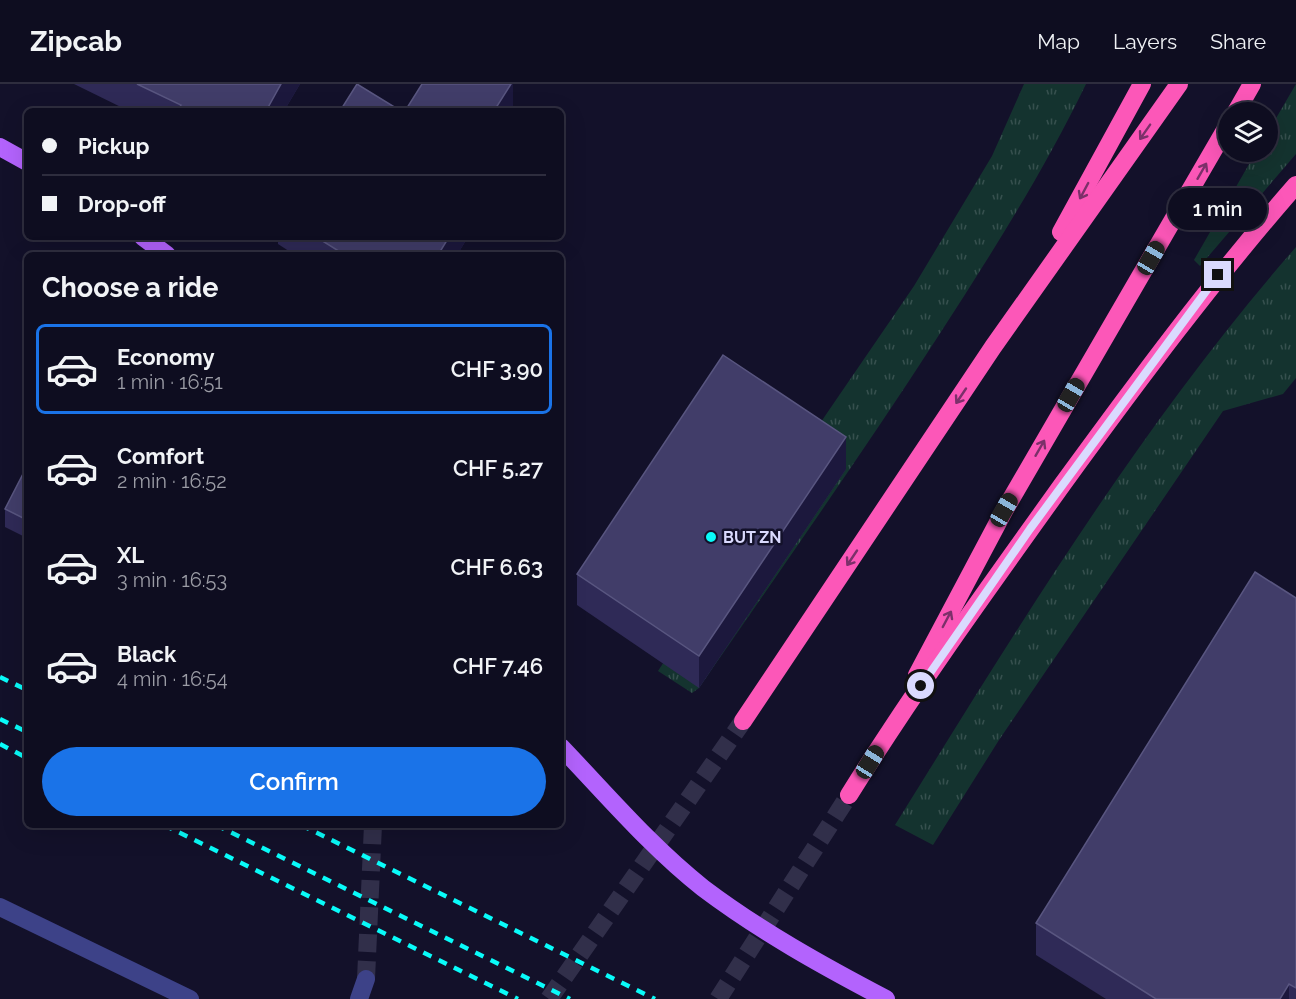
<!DOCTYPE html>
<meta charset="utf-8">
<style>
:root{--surface:#0e0d20;--page:#171629;--text:#f1f3f6;--muted:#9b9ca5;--line:#2e2d3e;--accent:#1a73e8}
body{margin:0;font-family:Raleway,sans-serif;background:var(--page);color:var(--text);height:100vh;display:flex;flex-direction:column;font-size:22px;white-space:nowrap}
*{box-sizing:border-box;margin:0}
p{font-size:20px;color:var(--muted)}
.icon{flex:none;width:33px;height:33px;fill:none;stroke:currentColor;stroke-width:2;stroke-linecap:round;stroke-linejoin:round}
.map{position:relative;flex:1;overflow:hidden}
.side{position:absolute;left:24px;top:168px;width:540px;height:576px;display:flex;flex-direction:column;background:var(--surface);border-radius:9px;box-shadow:0 6px 24px #0002,0 0 0 2px var(--line)}
.side>*{flex:none}
.banner{position:absolute;left:24px;top:24px;width:540px;height:132px;border-radius:9px;box-shadow:0 6px 24px #0002,0 0 0 2px var(--line);display:grid;align-content:center;height:132px;padding:0 18px;background:var(--surface)}
.fabs{position:absolute;left:1218px;top:18px;display:grid;gap:12px}
.fabs a{display:grid;place-items:center;width:60px;height:60px;border-radius:50%;background:var(--surface);box-shadow:0 6px 24px #0002,0 0 0 2px var(--line);font-size:30px}
.end{position:absolute;width:27px;height:27px;margin:-14px;border:8px solid #dadafe;background:#111;box-shadow:0 0 0 3px #111}
.from{border-radius:50%}
.bubble{position:absolute;height:42px;border-radius:21px;background:var(--surface);box-shadow:0 6px 24px #0002,0 0 0 2px var(--line);font-size:20px;font-weight:600;line-height:42px;text-align:center}
.car{position:absolute;width:18px;height:36px;margin:-18px -9px;border-radius:8px;box-shadow:0 0 4px 2px #0007;background:linear-gradient(#222 24%,#8ab4d8 0 40%,#222 0 76%,#8ab4d8 0 86%,#222 0)}
.banner b{display:flex;align-items:center;gap:21px;height:57px;font-size:22px}
.banner b+b{border-top:2px solid var(--line)}
.banner i{width:15px;height:15px;background:var(--text)}
ul{padding:0;list-style:none}
li{display:flex;align-items:center;gap:18px;height:90px;margin:0 12px 9px;padding:0 6px;border:3px solid transparent;border-radius:9px}
li div{flex:1}
li b{display:block;font-size:22px}
li em{font-style:normal;font-weight:600}
li.active{border-color:var(--accent)}
li>.icon{width:54px;height:54px;stroke-width:1.5}
h2{padding:0 18px;font-size:27px;line-height:72px}
.action{display:flex;gap:12px;margin-top:auto;padding:12px 18px}
.action a{flex:1;height:69px;border-radius:36px;background:var(--accent);color:#fff;font-size:24px;font-weight:600;line-height:69px;text-align:center}
header{display:flex;align-items:center;gap:36px;box-sizing:border-box;height:84px;padding:0 30px;background:var(--surface);border-bottom:2px solid var(--line)}
header strong{font-size:28px}
nav{display:flex;gap:33px;margin-inline-start:auto;font-size:21px}
.map>svg:first-child{display:block}
.grass{fill:url(#grass-tufts)}
.lines{fill:none;stroke-linecap:round;stroke-linejoin:round}
.minor-tunnel{stroke:#312f4a;stroke-width:18;stroke-dasharray:18 9;stroke-linecap:butt}
.highway-tunnel{stroke:#312f4a;stroke-width:18;stroke-dasharray:18 9;stroke-linecap:butt}
.minor{stroke:#3d4288;stroke-width:18}
.major{stroke:#b363fd;stroke-width:18}
.highway{stroke:#fc57b8;stroke-width:18}
.rail{stroke:#09fbf9;stroke-width:4.5;stroke-dasharray:9 8;stroke-linecap:butt}
.wall{fill:#2f2a57}
.shaded-wall{fill:#1c183d}
.building{fill:#413d69;stroke:#595680;stroke-width:1.5}
.oneway{stroke:#7c306a}
.route{stroke:#dadafe;stroke-width:8}
.poi-dot{fill:#09fbf9;stroke:#13112a;stroke-width:2}
.labels{text-anchor:middle;dominant-baseline:central;stroke-width:5;stroke-linejoin:round;paint-order:stroke}
.poi-label{font-size:16px;font-weight:bold;fill:#dadafe;stroke:#13112a;text-anchor:start}
</style>
<header>
<strong>Zipcab</strong>
<nav><a>Map</a><a>Layers</a><a>Share</a></nav>
</header>
<div class="map">
<svg width="1296" height="915" viewBox="0 0 1296 915">
<defs>
<pattern id="grass-tufts" width="24" height="20" patternUnits="userSpaceOnUse" patternTransform="scale(1.5)"><rect width="24" height="20" fill="#14332f"/><path d="M3 7l-1-3M5 7V3M7 7l1-3M15 17l-1-3M17 17v-4M19 17l1-3" fill="none" stroke="#36504e"/></pattern>
</defs>
<rect width="100%" height="100%" fill="#13112a"/>
<g class="grass">
<path d="M1024,0H1086C1043,89 990,172 937,254C860,373 779,488 699,604L692,609L658,587L825,332L914,202L992,72Z"/>
<path d="M1296,0V70L1200,182L1194,176L1256,68H1268V48Z"/>
<path d="M1296,163V294L1283,310L1223,327L999,656L933,761L895,741C1019,542 1141,340 1296,163Z"/>
</g>
<g class="lines">
<path class="minor-tunnel" d="M366,895L373,741"/>
<g class="highway-tunnel">
<path d="M549,915L743,637"/>
<path d="M718,915L849,711"/>
</g>
<g class="minor">
<path d="M0,823L190,915"/>
<path d="M359,915L366,895"/>
</g>
<g class="major">
<path d="M0,63L27,78"/>
<path d="M143,153L167,171"/>
<path d="M561,663C607,711 651,763 703,804C760,847 823,882 886,915"/>
</g>
<g class="highway">
<path d="M1236,28L1252,0"/>
<path d="M1061,148L1142,0"/>
<path d="M917,591L1004,427L1228,41"/>
<path d="M743,637L993,263L1179,0"/>
<path d="M849,711C915,605 989,503 1062,401C1137,298 1212,197 1296,101"/>
</g>
<g class="rail">
<path d="M0,593L27,606"/>
<path d="M0,635L27,648"/>
<path d="M0,660L27,674"/>
<path d="M164,741L518,915"/>
<path d="M216,741L570,915"/>
<path d="M301,741L655,915"/>
</g>
</g>
<g class="wall">
<path d="M74,0H300L284,27H129Z"/>
<path d="M278,153H468L457,171H295L278,160Z"/>
<path d="M846,385L699,604L577,521V490Z"/>
<path d="M27,389V454L5,443V425Z"/>
<path d="M1296,514V915H1106L1036,871V839Z"/>
</g>
<g class="shaded-wall">
<path d="M281,0H300L284,27H266Z"/>
<path d="M511,0H513V27H494Z"/>
<path d="M449,153H468L457,171H438Z"/>
<path d="M846,353V385L699,604V572Z"/>
<path d="M1289,900V915H1280Z"/>
</g>
<g class="building">
<path d="M137,0H281L266,27H183L179,25L181,21Z"/>
<path d="M357,0L401,27H340Z"/>
<path d="M422,0H511L494,27H405Z"/>
<path d="M316,153H449L438,171H345Z"/>
<path d="M723,271L846,353L699,572L577,490Z"/>
<path d="M24,388L27,389V436L5,425Z"/>
<path d="M1255,488L1296,514V904L1289,900L1280,915H1156L1036,839Z"/>
</g>
<defs><path id="oneway-shaft" d="M-6 0H5M1.5-3L5.5 0L1.5 3" fill="none" stroke-width="1.6" stroke-linecap="round" stroke-linejoin="round" transform="scale(1.5)"/></defs>
<g class="oneway">
<use href="#oneway-shaft" transform="translate(1145 48) rotate(125)"/>
<use href="#oneway-shaft" transform="translate(1202 87) rotate(-60)"/>
<use href="#oneway-shaft" transform="translate(1084 107) rotate(118)"/>
<use href="#oneway-shaft" transform="translate(961 312) rotate(124)"/>
<use href="#oneway-shaft" transform="translate(1040 364) rotate(-60)"/>
<use href="#oneway-shaft" transform="translate(852 474) rotate(124)"/>
<use href="#oneway-shaft" transform="translate(947 535) rotate(-62)"/>
</g>
<g class="lines">
<path class="route" d="M921,602L1030,445L1218,191"/>
</g>
<circle class="poi-dot" cx="711" cy="453" r="6"/>
<g class="labels">
<g class="poi-label">
<text x="723" y="453">BUT ZN</text>
</g>
</g>
</svg>
<div class="fabs">
<a><svg class="icon" aria-label="layers" viewBox="0 0 24 24"><path d="M12 4l9 5-9 5-9-5zM3 14l9 5 9-5"/></svg></a>
</div>
<i class="end from" style="left:921px;top:602px"></i>
<i class="end" style="left:1218px;top:191px"></i>
<div class="bubble" style="left:1168px;top:104px;width:99px">1 min</div>
<i class="car" style="left:1151px;top:174px;rotate:30deg"></i>
<i class="car" style="left:1071px;top:311px;rotate:30deg"></i>
<i class="car" style="left:1004px;top:426px;rotate:30deg"></i>
<i class="car" style="left:870px;top:678px;rotate:32deg"></i>
<div class="banner">
<b><i class="from"></i>Pickup</b>
<b><i></i>Drop-off</b>
</div>
<section class="side">
<h2>Choose a ride</h2>
<ul>
<li class="active"><svg class="icon" aria-label="car" viewBox="0 0 24 24"><path d="M5 17H2v-5l4-1 3-4h7l3 4 3 1v5h-3M9 17h6M6 11h13"/><circle cx="7" cy="17" r="2"/><circle cx="17" cy="17" r="2"/></svg><div><b>Economy</b><p>1 min · 16:51</p></div><em>CHF 3.90</em></li>
<li><svg class="icon" aria-label="car" viewBox="0 0 24 24"><path d="M5 17H2v-5l4-1 3-4h7l3 4 3 1v5h-3M9 17h6M6 11h13"/><circle cx="7" cy="17" r="2"/><circle cx="17" cy="17" r="2"/></svg><div><b>Comfort</b><p>2 min · 16:52</p></div><em>CHF 5.27</em></li>
<li><svg class="icon" aria-label="car" viewBox="0 0 24 24"><path d="M5 17H2v-5l4-1 3-4h7l3 4 3 1v5h-3M9 17h6M6 11h13"/><circle cx="7" cy="17" r="2"/><circle cx="17" cy="17" r="2"/></svg><div><b>XL</b><p>3 min · 16:53</p></div><em>CHF 6.63</em></li>
<li><svg class="icon" aria-label="car" viewBox="0 0 24 24"><path d="M5 17H2v-5l4-1 3-4h7l3 4 3 1v5h-3M9 17h6M6 11h13"/><circle cx="7" cy="17" r="2"/><circle cx="17" cy="17" r="2"/></svg><div><b>Black</b><p>4 min · 16:54</p></div><em>CHF 7.46</em></li>
</ul>
<div class="action"><a>Confirm</a></div>
</section>
</div>
